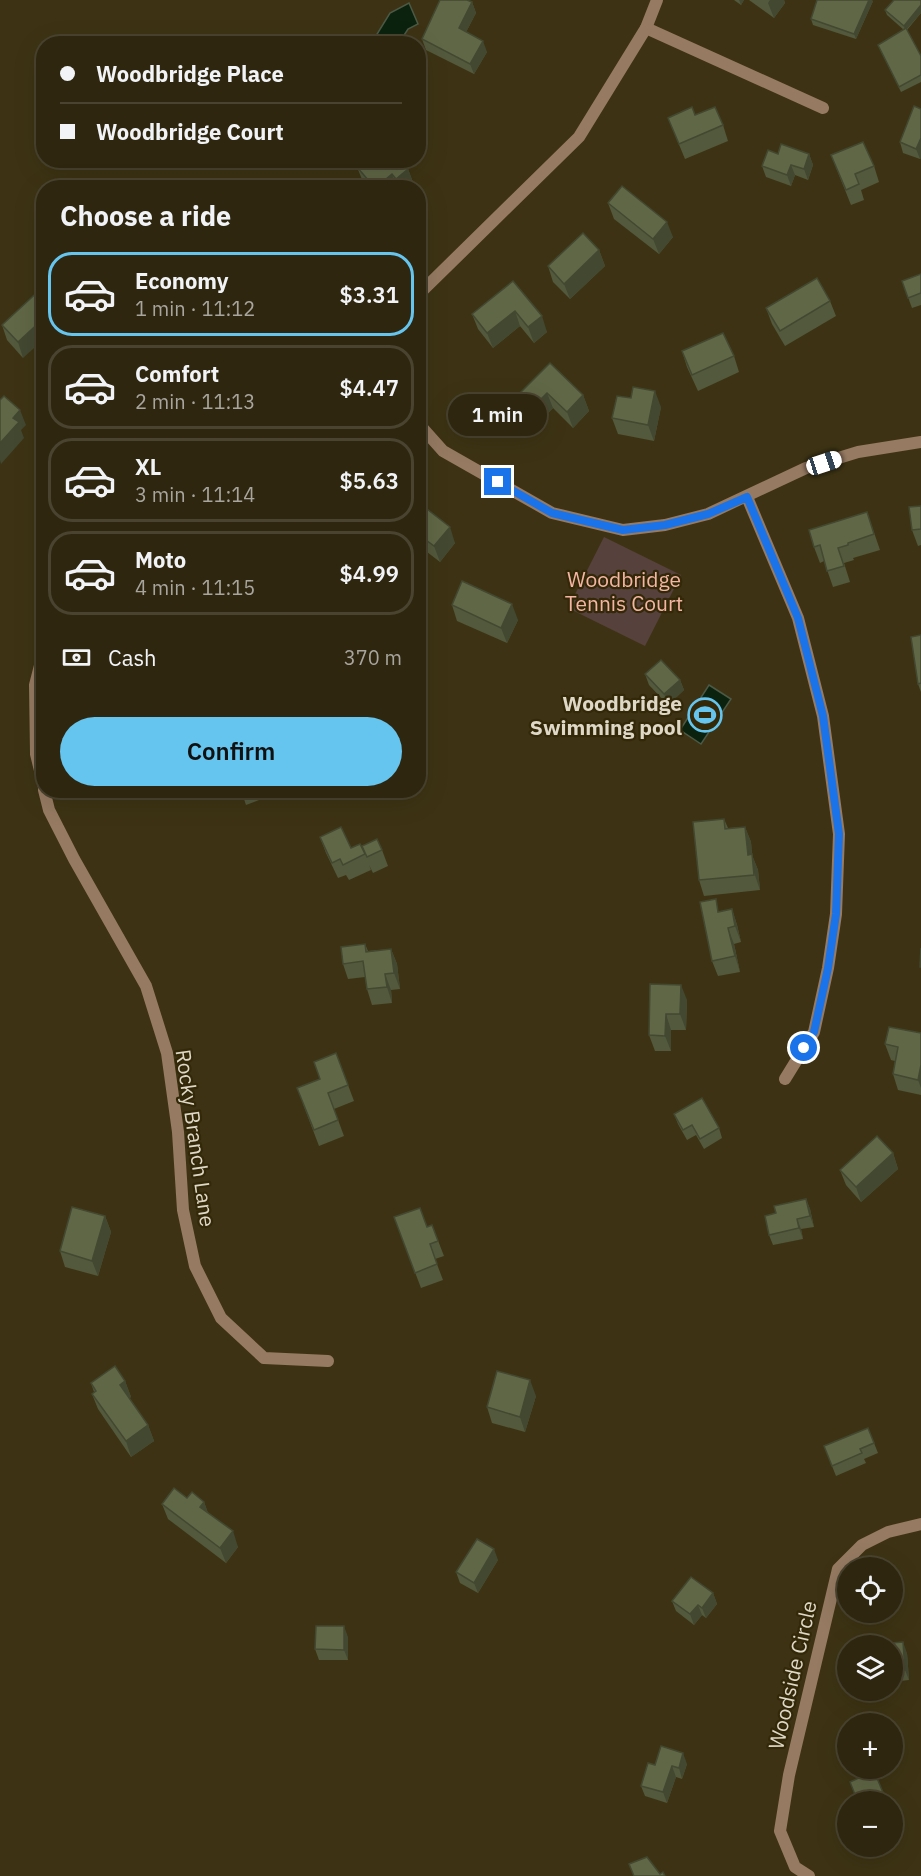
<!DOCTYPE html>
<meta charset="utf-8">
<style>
:root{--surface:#2e260f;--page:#3a321d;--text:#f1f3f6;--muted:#a7a59e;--line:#49432f;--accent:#65c5ef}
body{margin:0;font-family:"IBM Plex Sans",sans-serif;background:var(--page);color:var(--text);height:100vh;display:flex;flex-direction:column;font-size:22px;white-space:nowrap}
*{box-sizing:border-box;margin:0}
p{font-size:20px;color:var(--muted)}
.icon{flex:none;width:33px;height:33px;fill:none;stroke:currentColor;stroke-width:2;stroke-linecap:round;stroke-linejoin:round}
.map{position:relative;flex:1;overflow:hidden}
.drawer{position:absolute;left:36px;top:180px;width:390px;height:618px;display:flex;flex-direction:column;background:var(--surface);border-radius:24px;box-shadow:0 6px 24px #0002,0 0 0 2px var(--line)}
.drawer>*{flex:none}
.top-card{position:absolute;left:36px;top:36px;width:390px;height:132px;border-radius:24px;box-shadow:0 6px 24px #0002,0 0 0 2px var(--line);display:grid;align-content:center;height:132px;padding:0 24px;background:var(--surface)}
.tools{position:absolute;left:837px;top:1557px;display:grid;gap:12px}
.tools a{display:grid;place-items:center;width:66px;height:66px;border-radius:50%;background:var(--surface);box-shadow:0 6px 24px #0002,0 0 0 2px var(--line);font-size:30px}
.end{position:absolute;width:27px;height:27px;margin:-14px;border:8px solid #1a73e8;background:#fff;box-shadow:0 0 0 3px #fff}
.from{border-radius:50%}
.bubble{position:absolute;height:42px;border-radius:21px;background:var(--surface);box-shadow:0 6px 24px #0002,0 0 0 2px var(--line);font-size:20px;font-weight:600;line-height:42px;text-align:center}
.car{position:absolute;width:18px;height:36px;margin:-18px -9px;border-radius:8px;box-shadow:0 0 4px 2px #0007;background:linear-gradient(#fff 24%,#345 0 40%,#fff 0 76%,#345 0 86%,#fff 0)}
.top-card b{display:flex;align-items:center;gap:21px;height:57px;font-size:22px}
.top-card b+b{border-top:2px solid var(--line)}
.top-card i{width:15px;height:15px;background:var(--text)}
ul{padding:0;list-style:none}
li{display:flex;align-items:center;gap:18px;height:84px;margin:0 12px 9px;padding:0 12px;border:3px solid var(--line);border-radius:24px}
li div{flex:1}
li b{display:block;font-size:22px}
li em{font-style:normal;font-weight:600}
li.selected{border-color:var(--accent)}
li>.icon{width:54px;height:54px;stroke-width:1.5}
h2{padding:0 24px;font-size:27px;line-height:72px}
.pay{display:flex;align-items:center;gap:15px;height:66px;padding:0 24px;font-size:22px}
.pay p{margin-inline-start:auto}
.action{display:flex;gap:12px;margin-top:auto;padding:12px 24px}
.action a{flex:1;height:69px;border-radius:36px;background:var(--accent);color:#111;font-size:24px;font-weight:600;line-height:69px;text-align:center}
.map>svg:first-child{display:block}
.green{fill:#57413c}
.water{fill:#0b230e;stroke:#4b5946;stroke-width:1.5}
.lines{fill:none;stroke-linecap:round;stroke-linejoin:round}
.street{stroke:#967a62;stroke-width:12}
.wall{fill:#53593c}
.shaded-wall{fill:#434831}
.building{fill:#606746;stroke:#434831;stroke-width:1.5}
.route{stroke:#1a73e8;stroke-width:8}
.labels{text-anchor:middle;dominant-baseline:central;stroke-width:4.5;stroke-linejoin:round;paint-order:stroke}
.park-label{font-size:21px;fill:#f5b5a4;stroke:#332909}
.poi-label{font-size:21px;font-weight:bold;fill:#dfd8c7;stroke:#332909;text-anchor:end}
.street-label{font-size:21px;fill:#dfd8c7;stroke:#332909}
</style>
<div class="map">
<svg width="921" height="1876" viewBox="0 0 921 1876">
<rect width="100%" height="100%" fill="#3d3314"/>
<path class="green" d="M604,537L681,575L645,646L568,608Z"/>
<g class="water">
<path d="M409,3L418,24L408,29L399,43H382L374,39L390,13Z"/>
<path d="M709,685L731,699L701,744L680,730Z"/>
</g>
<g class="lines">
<g class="street">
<path d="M646,28L823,108"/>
<path d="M418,295L579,137L646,28L657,0"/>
<path d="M418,423L443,451L552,513L623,530L665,525L708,514L806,468L858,452L921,442"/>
<path d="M747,497L798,618L823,716L839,834L836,914L828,968L814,1032L785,1079"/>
<path d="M44,650L35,685L36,754L44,787"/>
<path d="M44,790L49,810L74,859L146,986L167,1053L178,1132L183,1210L195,1266L221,1318L264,1358L328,1361"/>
<path d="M809,1876L795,1867L780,1831L789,1775L838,1569L862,1545L888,1532L921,1524"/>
</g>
</g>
<g class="wall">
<path d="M734,0H744L741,5Z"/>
<path d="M749,0H784L785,3L774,18Z"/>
<path d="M921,0V13L907,30L921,56V82L901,92L878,45L904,30L887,15L885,10Z"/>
<path d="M873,1L856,39L813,25L811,19Z"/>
<path d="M472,2L476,13L466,32L487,52L474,74L426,50L422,39Z"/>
<path d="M921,109V158L920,159L903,153L900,142Z"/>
<path d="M695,115L723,125L728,141L685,159L668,118Z"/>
<path d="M778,154H809L813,165L808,180L795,175L791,186L766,177L762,166Z"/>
<path d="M831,155L874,166L879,182L861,190L864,200L851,205Z"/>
<path d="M357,167L408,169L414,185L411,188H367L363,182Z"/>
<path d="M608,203L673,237L659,254L614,219Z"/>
<path d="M599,250L605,266L570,299L553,282L548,266Z"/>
<path d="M921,274V305L912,308L902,281Z"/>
<path d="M513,281L547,332L534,343L520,326L493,348L478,329L472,314Z"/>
<path d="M44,286L23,358L7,340L2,325Z"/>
<path d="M830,301L836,316L785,346L772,324L766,308Z"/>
<path d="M682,351L734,356L739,372L698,391L687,367Z"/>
<path d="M521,392L583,395L589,411L573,428L553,408L540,421L527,408Z"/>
<path d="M661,407L654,441L618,434L612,418Z"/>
<path d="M418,502L455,543L440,562L418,545Z"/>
<path d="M921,506V545L918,546L912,530Z"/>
<path d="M867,512L880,550L853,558L854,560L844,563L850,582L833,587L824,561L820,563L814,547Z"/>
<path d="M452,605L518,620L507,643L457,621Z"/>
<path d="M921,635V692L918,684Z"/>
<path d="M645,674L680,680L684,690L668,705L649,685Z"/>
<path d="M241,790H270L272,795L246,805Z"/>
<path d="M724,819L728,828L745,827L751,842L752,855L758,870L760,890L704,896L699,880Z"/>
<path d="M320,837L351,848L364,851L382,850L388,866L373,873L369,865L371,870L349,880L346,875L338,878L326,853Z"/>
<path d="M732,909L737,925L741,942L734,944L740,972L718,976L712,961L720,912Z"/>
<path d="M365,944L368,951L391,949L397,964L400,989L391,990L392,1003L372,1005L367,989L365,977L348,979L343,964Z"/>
<path d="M650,984L687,1000L686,1030H671V1051H655L649,1035Z"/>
<path d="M921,1033V1095L898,1090L893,1074L895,1061L891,1060L885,1044Z"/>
<path d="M336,1053L354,1101L334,1109L344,1136L319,1146L303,1104Z"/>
<path d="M674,1114L719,1128L722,1138L704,1149L696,1135L687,1140L678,1124Z"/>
<path d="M893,1153L898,1169L861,1202L846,1185L840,1170Z"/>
<path d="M806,1199L810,1209L814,1227L801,1229L803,1239L773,1245L769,1235L776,1213Z"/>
<path d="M105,1216L111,1232L98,1276L65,1267L60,1251Z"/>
<path d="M394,1217L427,1227L432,1225L444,1256L435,1259L443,1280L421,1288Z"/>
<path d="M125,1381L131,1397L129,1398L148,1425L154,1441L131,1457L98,1409L92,1394L94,1392L91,1383Z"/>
<path d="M536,1396L525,1432L492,1423L487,1407Z"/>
<path d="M874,1443L878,1453L864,1459L866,1463L836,1476L824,1446Z"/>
<path d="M187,1498L204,1502L208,1513L238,1547L226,1563L168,1519L162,1504Z"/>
<path d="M498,1560L478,1593L460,1583L456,1572Z"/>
<path d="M713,1593L717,1604L706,1618L702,1615L694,1625L676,1611L672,1601Z"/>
<path d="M348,1637V1660H319L315,1649Z"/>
<path d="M892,1646L907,1653L909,1680L892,1682Z"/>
<path d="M687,1764L682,1779L676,1777L667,1803L645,1796L641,1786L655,1765Z"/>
<path d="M892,1815L896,1825L892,1827Z"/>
</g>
<g class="shaded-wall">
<path d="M739,0H744L741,5Z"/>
<path d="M770,0H784L785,3L774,18L768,3Z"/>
<path d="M869,0H872L873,1L856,39L854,34Z"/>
<path d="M472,2L476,13L463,38L459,28Z"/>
<path d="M921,5V13L905,31L904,26Z"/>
<path d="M483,41L487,52L474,74L470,64Z"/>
<path d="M921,138V158L920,159L916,149Z"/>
<path d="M809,154L813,165L808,180L804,169Z"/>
<path d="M791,165L795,175L791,186L787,175Z"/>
<path d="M408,169L414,185L411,188H399L396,179Z"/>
<path d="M392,174L397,188H376Z"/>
<path d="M667,222L673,237L659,254L653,239Z"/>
<path d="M599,250L605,266L570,299L564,284Z"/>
<path d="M515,311L520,326L493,348L487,333Z"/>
<path d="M542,316L547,332L534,343L528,327Z"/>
<path d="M44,318V339L23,358L18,342Z"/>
<path d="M655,391L661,407L654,441L648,425Z"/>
<path d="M547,393L553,408L540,421L535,405Z"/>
<path d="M583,395L589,411L573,428L567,412Z"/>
<path d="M20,410L26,425L21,430L24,438L1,464L0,460V443L13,418Z"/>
<path d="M450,527L455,543L440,562L434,546Z"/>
<path d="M512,604L518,620L507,643L501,628Z"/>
<path d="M680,680L684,690L668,705L664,694Z"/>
<path d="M745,827L751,842L752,855L758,870L760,890L748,855Z"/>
<path d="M732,909L737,925L741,942L735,926Z"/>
<path d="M728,928L734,944L740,972L735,956Z"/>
<path d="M391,949L397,964L400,989L394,973Z"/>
<path d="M385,974L391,990L392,1003L387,987Z"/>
<path d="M681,985L687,1000L686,1030L680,1014Z"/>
<path d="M666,1014L671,1030V1051L665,1036Z"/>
<path d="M921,1065V1088L918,1080Z"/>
<path d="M893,1153L898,1169L861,1202L856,1187Z"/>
<path d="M806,1199L810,1209L814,1227L810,1216Z"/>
<path d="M105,1216L111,1232L98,1276L92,1261Z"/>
<path d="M797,1219L801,1229L803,1239L799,1228Z"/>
<path d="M530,1380L536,1396L525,1432L520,1417Z"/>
<path d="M125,1381L131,1397L126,1401L120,1385Z"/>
<path d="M148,1425L154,1441L131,1457L126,1441Z"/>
<path d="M204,1502L210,1518L200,1507Z"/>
<path d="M233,1531L238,1547L226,1563L220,1548Z"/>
<path d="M494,1549L498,1560L478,1593L474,1583Z"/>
<path d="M713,1593L717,1604L706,1618L702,1608Z"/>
<path d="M698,1605L702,1615L694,1625L690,1614Z"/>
<path d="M344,1626L348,1637V1660L344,1650Z"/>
<path d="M903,1642L907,1653L909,1680L905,1670Z"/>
<path d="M683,1753L687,1764L682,1779L679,1768Z"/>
<path d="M672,1766L676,1777L667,1803L663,1792Z"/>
</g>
<g class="building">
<path d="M440,0H467L472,2L459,28L483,41L470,64L422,39Z"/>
<path d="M817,0H869L854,34L811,19Z"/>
<path d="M894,0H921V5L904,26L885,10Z"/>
<path d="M906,28L921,56V75L899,87L878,45Z"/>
<path d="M914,106L921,109V138L916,149L900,142Z"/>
<path d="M692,107L695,115L715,107L723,125L679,144L668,118Z"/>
<path d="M863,142L874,166L855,174L859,184L846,190L831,155Z"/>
<path d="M781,144L809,154L804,169L791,165L787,175L762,166L768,150L778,154Z"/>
<path d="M365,160H401L408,169L396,179L392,174L375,188L357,167Z"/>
<path d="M622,186L667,222L653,239L608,203Z"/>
<path d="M583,233L599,250L564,284L548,266Z"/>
<path d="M921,274V293L908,298L902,281Z"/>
<path d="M817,278L830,301L780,331L766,308Z"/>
<path d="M513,281L542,316L528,327L515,311L487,333L472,314Z"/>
<path d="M44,286V318L18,342L2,325Z"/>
<path d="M723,333L734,356L692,375L682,351Z"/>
<path d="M550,363L583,395L567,412L547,393L535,405L521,392Z"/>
<path d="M633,387L655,391L648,425L612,418L617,396L631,398Z"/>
<path d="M4,396L20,410L13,418L19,422L0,443V400Z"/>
<path d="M418,502L450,527L434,546L418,534Z"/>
<path d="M921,506V529L912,530L909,507Z"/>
<path d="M867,512L874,534L848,543V545L838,548L844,566L827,571L820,545L814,547L809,530Z"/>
<path d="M462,581L512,604L501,628L452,605Z"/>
<path d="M921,635V683L918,684L911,637Z"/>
<path d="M661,660L680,680L664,694L645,674Z"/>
<path d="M241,790H253L243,794Z"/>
<path d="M724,819L725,829L745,827L748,855L752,854L754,875L699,880L693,822Z"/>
<path d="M341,827L351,848L360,844L365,854L343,865L340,859L332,863L320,837Z"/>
<path d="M377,839L382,850L367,857L362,846Z"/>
<path d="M716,899L718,912L732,909L735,926L728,928L735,956L712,961L700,902Z"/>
<path d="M365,944L366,952L391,949L394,973L385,974L387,987L367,989L363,961L343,964L341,947Z"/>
<path d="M921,948V967H920Z"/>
<path d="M650,984L681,985L680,1014H666L665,1036L649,1035Z"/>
<path d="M889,1027L921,1033V1065L918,1080L893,1074L898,1047L885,1044Z"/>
<path d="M336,1053L348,1085L328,1093L338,1120L314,1130L297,1088L320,1079L314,1062Z"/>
<path d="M702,1098L719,1128L700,1139L692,1125L683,1130L674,1114Z"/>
<path d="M877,1136L893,1153L856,1187L840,1170Z"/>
<path d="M806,1199L810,1216L797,1219L799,1228L769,1235L765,1216L776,1213L774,1206Z"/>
<path d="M72,1207L105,1216L92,1261L60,1251Z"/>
<path d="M420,1208L427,1227L432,1225L438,1241L430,1244L437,1264L415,1273L394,1217Z"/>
<path d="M115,1366L125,1381L120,1385L148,1425L126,1441L92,1394L96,1391L91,1383Z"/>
<path d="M497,1371L530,1380L520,1417L487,1407Z"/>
<path d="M868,1428L874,1443L860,1449L862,1453L832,1466L824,1446Z"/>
<path d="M174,1488L187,1498L192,1492L204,1502L200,1507L233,1531L220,1548L162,1504Z"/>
<path d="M477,1539L494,1549L474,1583L456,1572Z"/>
<path d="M691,1577L713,1593L702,1608L698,1605L690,1614L672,1601Z"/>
<path d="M316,1626H344V1650L315,1649Z"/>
<path d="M903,1642L905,1670L892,1671V1646H878V1644Z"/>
<path d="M661,1746L683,1753L679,1768L672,1766L663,1792L641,1786L648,1763L655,1765Z"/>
<path d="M874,1771L887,1802H858L850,1782Z"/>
<path d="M647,1857L660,1874L663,1872L665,1876H634L629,1864Z"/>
</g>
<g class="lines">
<path class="route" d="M498,482L552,513L623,530L665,525L708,514L747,497L798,618L823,716L839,834L836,914L828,968L814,1032L804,1048"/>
</g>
<defs>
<symbol id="stadium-ring" viewBox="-11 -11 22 22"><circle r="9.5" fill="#332909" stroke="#65c5ef" stroke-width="1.5"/><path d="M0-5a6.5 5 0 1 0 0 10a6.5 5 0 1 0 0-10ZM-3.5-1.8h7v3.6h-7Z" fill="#65c5ef"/></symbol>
</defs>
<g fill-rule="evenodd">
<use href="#stadium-ring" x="686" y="696" width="38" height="38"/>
</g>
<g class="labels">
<g class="park-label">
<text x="624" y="579">Woodbridge<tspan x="624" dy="24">Tennis Court</tspan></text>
</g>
<g class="poi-label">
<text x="682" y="703">Woodbridge<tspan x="682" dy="24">Swimming pool</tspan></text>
</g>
<g class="street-label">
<text transform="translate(196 1138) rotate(82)">Rocky Branch Lane</text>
<text transform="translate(792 1675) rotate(-77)">Woodside Circle</text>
</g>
</g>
</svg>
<div class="tools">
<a><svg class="icon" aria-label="locate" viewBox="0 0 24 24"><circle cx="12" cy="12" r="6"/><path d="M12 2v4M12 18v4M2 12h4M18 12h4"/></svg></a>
<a><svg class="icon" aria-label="layers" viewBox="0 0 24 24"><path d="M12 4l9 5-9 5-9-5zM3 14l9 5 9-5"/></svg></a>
<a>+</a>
<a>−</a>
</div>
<i class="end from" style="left:804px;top:1048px"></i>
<i class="end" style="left:498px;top:482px"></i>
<div class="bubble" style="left:448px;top:394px;width:99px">1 min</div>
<i class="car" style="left:824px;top:463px;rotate:72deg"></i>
<div class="top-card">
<b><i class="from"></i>Woodbridge Place</b>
<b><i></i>Woodbridge Court</b>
</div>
<section class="drawer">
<h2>Choose a ride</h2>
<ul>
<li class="selected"><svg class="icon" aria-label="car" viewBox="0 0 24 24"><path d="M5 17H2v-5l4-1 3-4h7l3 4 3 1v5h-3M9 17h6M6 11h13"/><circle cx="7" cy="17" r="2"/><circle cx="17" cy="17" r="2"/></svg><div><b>Economy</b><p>1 min · 11:12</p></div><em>$3.31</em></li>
<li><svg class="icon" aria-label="car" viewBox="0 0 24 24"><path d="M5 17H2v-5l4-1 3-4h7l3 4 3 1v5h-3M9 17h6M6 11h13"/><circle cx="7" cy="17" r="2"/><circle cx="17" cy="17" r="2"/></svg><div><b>Comfort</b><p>2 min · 11:13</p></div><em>$4.47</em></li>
<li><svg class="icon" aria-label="car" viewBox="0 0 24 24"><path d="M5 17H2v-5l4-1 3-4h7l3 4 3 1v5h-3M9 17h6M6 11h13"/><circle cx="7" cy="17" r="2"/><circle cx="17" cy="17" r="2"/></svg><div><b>XL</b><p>3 min · 11:14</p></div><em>$5.63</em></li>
<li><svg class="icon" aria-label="car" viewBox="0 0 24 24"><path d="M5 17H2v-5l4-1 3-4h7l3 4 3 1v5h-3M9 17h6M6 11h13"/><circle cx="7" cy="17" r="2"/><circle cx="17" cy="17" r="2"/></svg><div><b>Moto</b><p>4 min · 11:15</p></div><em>$4.99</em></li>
</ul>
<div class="pay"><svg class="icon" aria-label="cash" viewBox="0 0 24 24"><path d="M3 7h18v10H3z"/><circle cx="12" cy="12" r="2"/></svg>Cash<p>370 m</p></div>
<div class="action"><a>Confirm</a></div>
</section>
</div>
